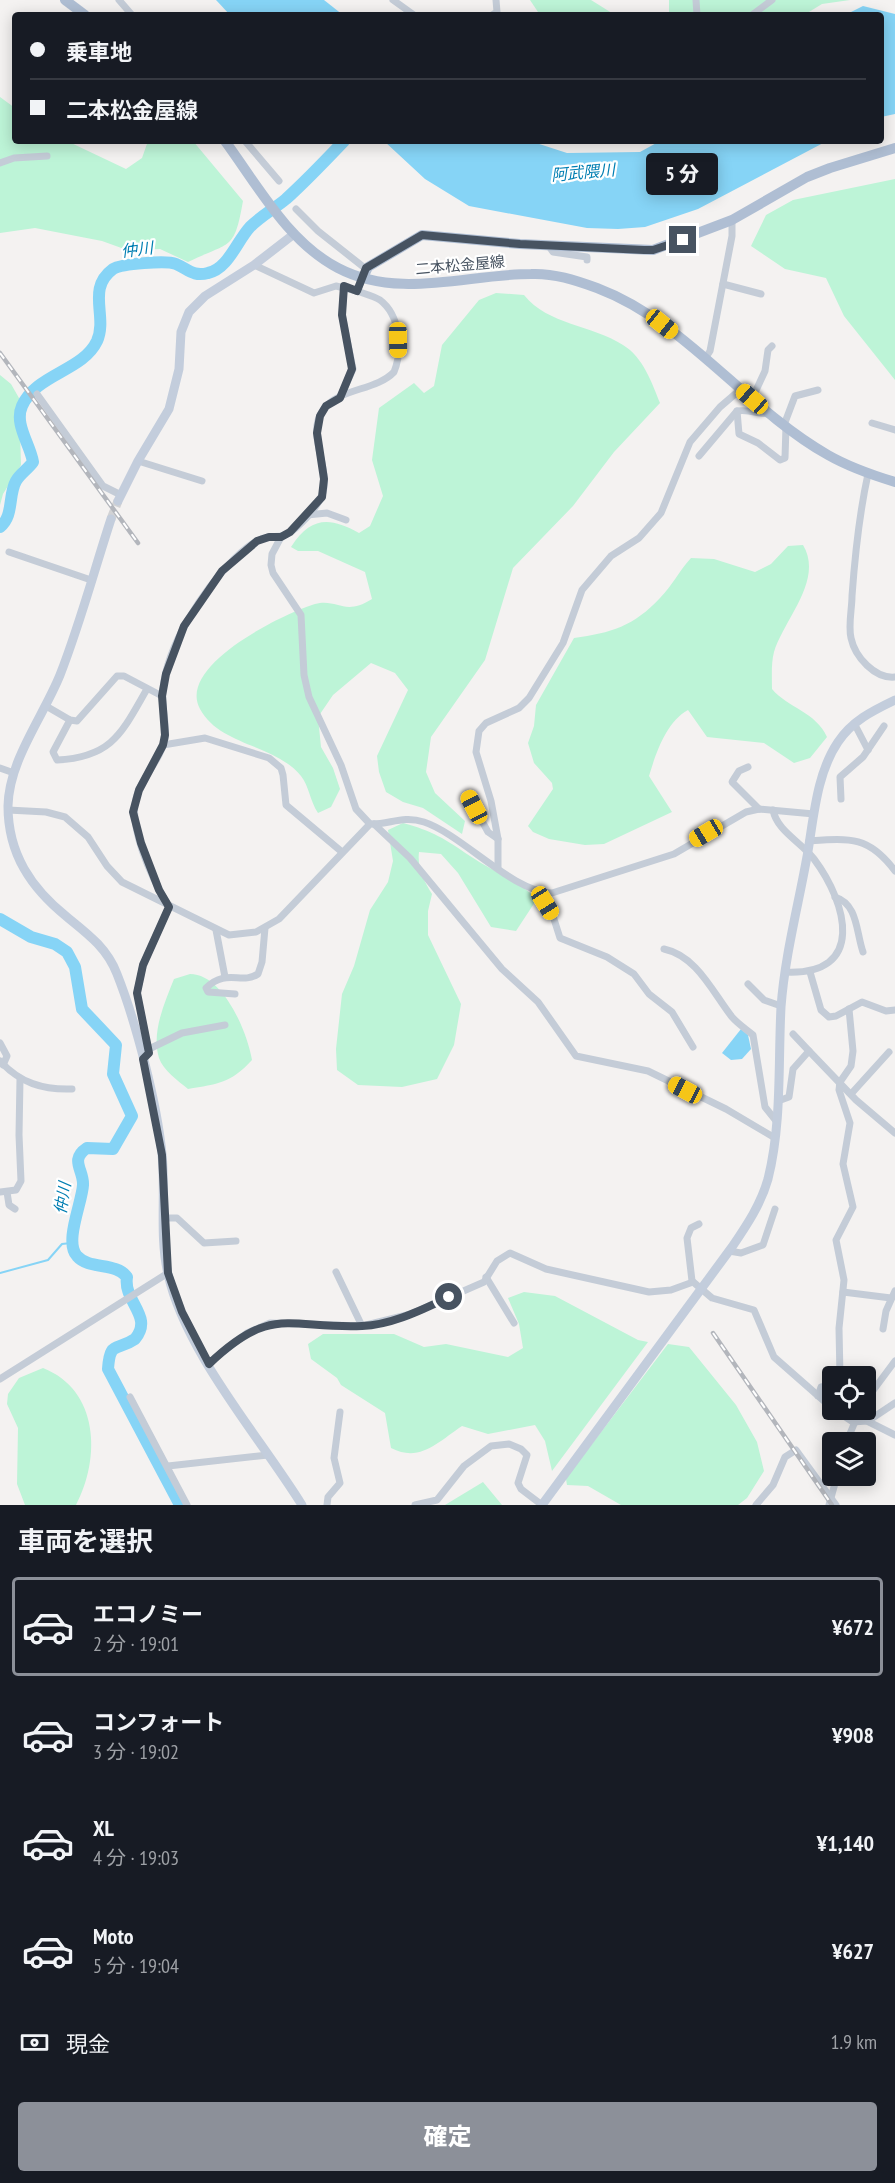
<!DOCTYPE html>
<html lang="ja">
<meta charset="utf-8">
<style>
:root{--surface:#171b24;--page:#242831;--text:#f1f3f6;--muted:#9ea1a6;--line:#363941;--accent:#8c9099}
body{margin:0;font-family:"PT Sans Narrow","Noto Sans JP",sans-serif;background:var(--page);color:var(--text);height:100vh;display:flex;flex-direction:column;font-size:22px;white-space:nowrap}
*{box-sizing:border-box;margin:0}
p{font-size:20px;color:var(--muted)}
.icon{flex:none;width:33px;height:33px;fill:none;stroke:currentColor;stroke-width:2;stroke-linecap:round;stroke-linejoin:round}
.map{position:relative;height:1505px;overflow:hidden}
.side{display:flex;flex-direction:column;background:var(--surface);flex:1}
.side>*{flex:none}
.guide{position:absolute;left:12px;top:12px;width:872px;height:132px;border-radius:6px;box-shadow:0 3px 15px #0003;display:grid;align-content:center;height:132px;padding:0 18px;background:var(--surface)}
.controls{position:absolute;left:822px;top:1366px;display:grid;gap:12px}
.controls a{display:grid;place-items:center;width:54px;height:54px;border-radius:6px;background:var(--surface);box-shadow:0 3px 15px #0003;font-size:30px}
.end{position:absolute;width:27px;height:27px;margin:-14px;border:8px solid #475361;background:#fff;box-shadow:0 0 0 3px #fff}
.from{border-radius:50%}
.bubble{position:absolute;height:42px;border-radius:6px;background:var(--surface);box-shadow:0 3px 15px #0003;font-size:20px;font-weight:800;line-height:42px;text-align:center}
.car{position:absolute;width:18px;height:36px;margin:-18px -9px;border-radius:8px;box-shadow:0 0 4px 2px #0007;background:linear-gradient(#f5c518 24%,#345 0 40%,#f5c518 0 76%,#345 0 86%,#f5c518 0)}
.guide b{display:flex;align-items:center;gap:21px;height:57px;font-size:22px}
.guide b+b{border-top:2px solid var(--line)}
.guide i{width:15px;height:15px;background:var(--text)}
ul{padding:0;list-style:none}
li{display:flex;align-items:center;gap:18px;height:99px;margin:0 12px 9px;padding:0 6px;border:3px solid transparent;border-radius:6px}
li div{flex:1}
li b{display:block;font-size:22px}
li em{font-style:normal;font-weight:800}
li.selected{border-color:var(--accent)}
li>.icon{width:54px;height:54px;stroke-width:1.5}
h2{padding:0 18px;font-size:27px;line-height:72px}
.pay{display:flex;align-items:center;gap:15px;height:66px;padding:0 18px;font-size:22px}
.pay p{margin-inline-start:auto}
.primary-button{display:flex;gap:12px;margin-top:auto;padding:12px 18px}
.primary-button a{flex:1;height:69px;border-radius:6px;background:var(--accent);color:#fff;font-size:24px;font-weight:800;line-height:69px;text-align:center}
.map>svg:first-child{display:block}
.green{fill:#bdf4d7}
.water{fill:#86d4f6}
.lines{fill:none;stroke-linecap:round;stroke-linejoin:round}
.stream{stroke:#86d4f6;stroke-width:2}
.river{stroke:#86d4f6;stroke-width:12}
.secondary-tunnel{stroke:#d1d2d4;stroke-width:9;stroke-dasharray:9 4.5;stroke-linecap:butt}
.street{stroke:#c4ccd7;stroke-width:7}
.secondary{stroke:#c3cddc;stroke-width:9}
.primary{stroke:#afbed3;stroke-width:10}
.rail-casing{stroke:#b3b6bc;stroke-width:4.5}
.rail{stroke:#fff;stroke-width:2;stroke-dasharray:7;stroke-linecap:butt}
.route{stroke:#475361;stroke-width:8}
.labels{text-anchor:middle;dominant-baseline:central;stroke-width:4.5;stroke-linejoin:round;paint-order:stroke}
.street-label{font-size:15px;fill:#475361;stroke:#fff}
.water-label{font-size:16px;font-style:italic;fill:#017eb2;stroke:#fff}
</style>
<div class="map">
<svg width="895" height="1505" viewBox="0 0 895 1505">
<rect width="100%" height="100%" fill="#f4f2f1"/>
<g class="green">
<path d="M530,0H591L615,15H540Z"/>
<path d="M669,0H850L822,4L804,15H669Z"/>
<path d="M0,97L15,108V141H67L126,169L142,158L148,141H193L243,201C234,252 231,241 188,262L160,249L127,250L102,241L35,228L0,233Z"/>
<path d="M895,179V380L844,316L826,278L785,269L751,246L766,215L793,200Z"/>
<path d="M496,293L524,295C548,325 592,325 623,345C643,357 652,383 660,403L614,452L573,506L513,568L485,660L431,737L426,772L435,793L465,821L462,834L423,808L403,802L386,792L379,772L377,756L408,690L395,673L371,663L333,695L318,717L321,747L333,768L340,789L331,807L318,813C310,801 309,786 301,776C275,744 220,746 200,709C176,665 285,613 315,604C338,598 344,617 372,599L365,572L318,551H298L291,547C311,516 330,517 359,533L370,526L383,496L372,460L379,408L414,383L424,393L434,386L442,345L479,300Z"/>
<path d="M0,375L11,384L19,398L21,465L3,494L0,505Z"/>
<path d="M803,545C824,580 784,619 774,652C771,663 772,678 772,689C788,708 816,712 827,737L810,758L794,763L764,743L707,737L688,710C666,722 656,753 649,776L672,812L604,844L585,845L549,839L533,832L528,826L553,789L552,783L534,763L528,743L534,726L536,705L574,638C611,633 634,626 660,598C672,586 679,571 691,558L714,559L755,572L771,564L788,546Z"/>
<path d="M403,823C433,831 445,839 470,856C492,871 518,880 537,899L516,931L491,927L458,873L441,854L419,852C417,868 424,881 432,894L428,911V935L461,1004L454,1045L437,1079L402,1087L358,1085L337,1070L336,1049L342,994L354,966L370,910L388,882L393,861L388,830Z"/>
<path d="M190,974C223,974 247,1031 252,1060C231,1083 218,1084 188,1089C178,1081 163,1070 159,1058C151,1032 165,1002 174,979Z"/>
<path d="M524,1292L555,1296L638,1340L648,1342L552,1471L545,1441L535,1425L488,1434L462,1426C438,1442 420,1463 391,1448L385,1413L341,1385L337,1378L311,1359L308,1344L323,1334H394L424,1347L446,1344L508,1357L523,1348L519,1324L508,1298Z"/>
<path d="M668,1344L689,1347L736,1405L757,1442L764,1471L747,1498L738,1505H621L588,1486L567,1485L566,1479L573,1469Z"/>
<path d="M43,1368C99,1390 101,1458 76,1505H25L17,1484L18,1428L7,1404L8,1394L19,1378Z"/>
<path d="M483,1482L502,1505H445Z"/>
</g>
<g class="water">
<path d="M216,0H324L343,15H230Z"/>
<path d="M863,6L895,14V114L881,117L880,15H845Z"/>
<path d="M384,141H530L567,153L640,152L660,141H827L698,209L645,227L618,229L587,228L469,206L425,179Z"/>
<path d="M741,1029L748,1035L751,1049L742,1059L731,1060L722,1053Z"/>
</g>
<g class="lines">
<path class="stream" d="M0,1273L48,1260L62,1244L71,1243"/>
<g class="river">
<path d="M0,527C14,516 8,495 16,481C20,474 28,469 33,462C30,444 14,424 22,406C36,374 83,371 97,341C108,316 86,289 113,269C121,264 166,260 176,264C188,269 193,277 208,273C228,269 237,241 250,227C261,216 274,209 286,199C306,181 325,161 344,141"/>
<path d="M0,919L31,937L55,944L67,952L75,967L82,1009L116,1045L113,1074L132,1116L113,1149L87,1148C69,1160 84,1170 83,1185C82,1203 64,1242 77,1256C89,1270 116,1262 127,1277C123,1302 154,1316 135,1339C116,1352 110,1340 108,1369L180,1505"/>
</g>
<path class="secondary-tunnel" d="M111,519L118,501"/>
<g class="street">
<path d="M119,0L132,15"/>
<path d="M393,0L414,15"/>
<path d="M696,0L697,15"/>
<path d="M492,15L497,12L496,0"/>
<path d="M752,15L772,0"/>
<path d="M245,141L279,181"/>
<path d="M0,163L14,158L47,156"/>
<path d="M296,209L318,231L366,269"/>
<path d="M548,245L553,252L587,257V260"/>
<path d="M254,265L314,293L336,286L357,291L363,278"/>
<path d="M723,284L761,294"/>
<path d="M705,359L710,351L732,236V220"/>
<path d="M37,394L103,486L121,495"/>
<path d="M340,398L353,369L342,315L344,287"/>
<path d="M752,399L765,371L768,350L772,346"/>
<path d="M737,411L739,434L758,443L780,460L785,458L786,426"/>
<path d="M872,423L895,430"/>
<path d="M784,425L795,396L818,390"/>
<path d="M699,456L737,411C749,409 758,414 770,414"/>
<path d="M138,461L202,481"/>
<path d="M868,474C859,515 855,554 852,596C852,609 848,625 851,638C855,657 875,679 895,677"/>
<path d="M307,515L327,513L346,520"/>
<path d="M281,537L272,554L271,565L273,573L301,615L304,675L309,697L341,765L356,809L370,824"/>
<path d="M9,552L91,580"/>
<path d="M46,706L70,720L77,721L117,676H124L162,696"/>
<path d="M70,720L53,752L57,760C113,757 122,732 147,689"/>
<path d="M854,723L868,750"/>
<path d="M163,745L205,738L269,758L281,768L283,775L286,805L342,852"/>
<path d="M748,767L739,771L732,782L759,809"/>
<path d="M0,768L14,773"/>
<path d="M467,794L488,832L498,839"/>
<path d="M841,799L840,777L863,757L884,726"/>
<path d="M8,810L46,812L65,817L88,837L107,866L122,882L229,935L256,932L279,919L370,824C389,825 402,815 424,822C463,835 512,892 552,893L674,854L746,812L759,809L814,814"/>
<path d="M773,810C777,831 801,842 814,859C847,903 867,976 785,972"/>
<path d="M374,824L410,858L502,969L538,1002L576,1056L648,1071L726,1109L775,1138"/>
<path d="M809,841C850,838 869,836 895,871"/>
<path d="M498,867V839L491,801L476,752L479,731L486,723L519,708L529,698L563,643L582,590L611,556L639,538L661,513L690,442L720,407L741,389"/>
<path d="M541,891L553,916L560,938L607,957L634,974L649,994L672,1012L693,1047"/>
<path d="M835,897C858,904 856,932 863,952"/>
<path d="M216,930L225,977"/>
<path d="M664,949C697,956 713,993 732,1017C738,1024 746,1029 753,1035L765,1107L777,1122"/>
<path d="M810,972L821,1010L829,1017L836,1016L862,1002L886,1011L895,1010"/>
<path d="M748,984L764,1000L781,1006"/>
<path d="M235,994L208,992L206,988C227,968 241,985 258,974L262,962L265,928"/>
<path d="M793,1034L809,1051"/>
<path d="M0,1043L7,1056L3,1065"/>
<path d="M149,1049L182,1033L225,1025"/>
<path d="M143,1059L149,1053L137,993L143,965L169,907C152,879 125,823 138,792C146,773 161,758 165,739C167,722 161,706 163,689C167,645 203,590 234,559C243,550 255,539 268,537C272,536 277,537 282,536C293,534 312,513 318,503C338,474 303,438 323,410C338,388 376,391 394,372C403,350 400,315 380,300C373,296 365,294 357,291"/>
<path d="M0,1061C20,1083 43,1090 72,1089"/>
<path d="M851,1094L889,1052"/>
<path d="M778,1101L789,1097L793,1069L809,1051L856,1100L895,1133"/>
<path d="M0,1192L16,1190L21,1181L19,1135L20,1079"/>
<path d="M7,1192L9,1205L15,1209"/>
<path d="M165,1218H177L204,1243L236,1241"/>
<path d="M699,1224L691,1228L687,1238L692,1281L712,1298L754,1310L774,1357L832,1408"/>
<path d="M729,1251L741,1253L763,1245L775,1209"/>
<path d="M336,1272L362,1326"/>
<path d="M486,1277L514,1323"/>
<path d="M843,1292L891,1298"/>
<path d="M883,1329L886,1311L895,1291"/>
<path d="M209,1363L247,1333L270,1323L362,1326L411,1314L484,1282L497,1261L510,1253L546,1269L649,1292L671,1290L693,1282"/>
<path d="M840,1377L839,1328L844,1280L836,1240L853,1207L843,1164L850,1123L839,1090L840,1082L851,1066L853,1051L849,1009"/>
<path d="M0,1379L168,1273"/>
<path d="M818,1396L821,1387L832,1385"/>
<path d="M130,1397L187,1505"/>
<path d="M866,1400L895,1361"/>
<path d="M835,1410L853,1422L867,1421L895,1435"/>
<path d="M868,1421L895,1403"/>
<path d="M846,1443L860,1410"/>
<path d="M168,1466L268,1455"/>
<path d="M327,1505L328,1497L340,1483L334,1458L340,1412"/>
<path d="M415,1505L437,1500L464,1466L491,1446L509,1444L521,1449L527,1455L518,1483L521,1489L542,1505"/>
<path d="M756,1505L773,1485L785,1457L796,1450L836,1505"/>
<path d="M829,1505L837,1476"/>
</g>
<g class="secondary">
<path d="M118,501L138,461L169,409L179,369L181,332L189,312L205,296L254,265L294,234"/>
<path d="M111,519C94,571 80,624 60,675C43,717 9,760 8,806C8,854 31,888 67,917C88,934 107,948 117,974C136,1022 157,1103 162,1154C166,1193 159,1236 168,1274C185,1352 260,1437 302,1505"/>
<path d="M542,1505L732,1247C747,1225 761,1204 768,1179C782,1123 778,1064 781,1007C785,954 799,903 808,851C814,815 817,773 838,742C852,721 872,711 895,700"/>
</g>
<g class="primary">
<path d="M65,0L85,15"/>
<path d="M225,141C258,186 288,242 338,268C399,300 467,274 531,274C554,273 575,280 597,288C687,322 745,408 828,455C849,467 872,475 895,482"/>
<path d="M363,278L368,267L422,235L520,244L653,250L732,220L807,177L830,168L895,148"/>
</g>
<defs>
<g id="rail">
<path d="M0,353L138,543"/>
<path d="M713,1333L832,1505"/>
</g>
</defs>
<use href="#rail" class="rail-casing"/>
<use href="#rail" class="rail"/>
</g>
<g class="lines">
<path class="route" d="M449,1297C421,1310 392,1325 362,1326C288,1329 272,1304 209,1364L207,1360L182,1312L168,1273L162,1155L143,1059L149,1053L137,993L143,965L169,907L159,890L141,843L133,812L139,790L163,745L165,735L162,696L166,674L184,626L222,571L257,541L269,537H281L290,532L322,497L324,479L317,433L320,416L326,406L340,398L352,369L342,315L344,286L357,291L366,268L422,235L520,244L644,250H653L683,240"/>
</g>
<g class="labels">
<g class="street-label">
<text transform="translate(460 265) rotate(-5)">二本松金屋線</text>
</g>
<g class="water-label">
<text transform="translate(583 172) rotate(-5)">阿武隈川</text>
<text transform="translate(137 249) rotate(-7)">仲川</text>
<text transform="translate(62 1198) rotate(-81)">仲川</text>
</g>
</g>
</svg>
<div class="controls">
<a><svg class="icon" aria-label="locate" viewBox="0 0 24 24"><circle cx="12" cy="12" r="6"/><path d="M12 2v4M12 18v4M2 12h4M18 12h4"/></svg></a>
<a><svg class="icon" aria-label="layers" viewBox="0 0 24 24"><path d="M12 4l9 5-9 5-9-5zM3 14l9 5 9-5"/></svg></a>
</div>
<i class="end from" style="left:449px;top:1297px"></i>
<i class="end" style="left:683px;top:240px"></i>
<div class="bubble" style="left:646px;top:153px;width:72px">5 分</div>
<i class="car" style="left:662px;top:324px;rotate:129deg"></i>
<i class="car" style="left:398px;top:340px;rotate:179deg"></i>
<i class="car" style="left:752px;top:399px;rotate:311deg"></i>
<i class="car" style="left:474px;top:807px;rotate:332deg"></i>
<i class="car" style="left:706px;top:833px;rotate:239deg"></i>
<i class="car" style="left:545px;top:903px;rotate:148deg"></i>
<i class="car" style="left:685px;top:1090px;rotate:298deg"></i>
<div class="guide">
<b><i class="from"></i>乗車地</b>
<b><i></i>二本松金屋線</b>
</div>
</div>
<section class="side">
<h2>車両を選択</h2>
<ul>
<li class="selected"><svg class="icon" aria-label="car" viewBox="0 0 24 24"><path d="M5 17H2v-5l4-1 3-4h7l3 4 3 1v5h-3M9 17h6M6 11h13"/><circle cx="7" cy="17" r="2"/><circle cx="17" cy="17" r="2"/></svg><div><b>エコノミー</b><p>2 分 · 19:01</p></div><em>¥672</em></li>
<li><svg class="icon" aria-label="car" viewBox="0 0 24 24"><path d="M5 17H2v-5l4-1 3-4h7l3 4 3 1v5h-3M9 17h6M6 11h13"/><circle cx="7" cy="17" r="2"/><circle cx="17" cy="17" r="2"/></svg><div><b>コンフォート</b><p>3 分 · 19:02</p></div><em>¥908</em></li>
<li><svg class="icon" aria-label="car" viewBox="0 0 24 24"><path d="M5 17H2v-5l4-1 3-4h7l3 4 3 1v5h-3M9 17h6M6 11h13"/><circle cx="7" cy="17" r="2"/><circle cx="17" cy="17" r="2"/></svg><div><b>XL</b><p>4 分 · 19:03</p></div><em>¥1,140</em></li>
<li><svg class="icon" aria-label="car" viewBox="0 0 24 24"><path d="M5 17H2v-5l4-1 3-4h7l3 4 3 1v5h-3M9 17h6M6 11h13"/><circle cx="7" cy="17" r="2"/><circle cx="17" cy="17" r="2"/></svg><div><b>Moto</b><p>5 分 · 19:04</p></div><em>¥627</em></li>
</ul>
<div class="pay"><svg class="icon" aria-label="cash" viewBox="0 0 24 24"><path d="M3 7h18v10H3z"/><circle cx="12" cy="12" r="2"/></svg>現金<p>1.9 km</p></div>
<div class="primary-button"><a>確定</a></div>
</section>
